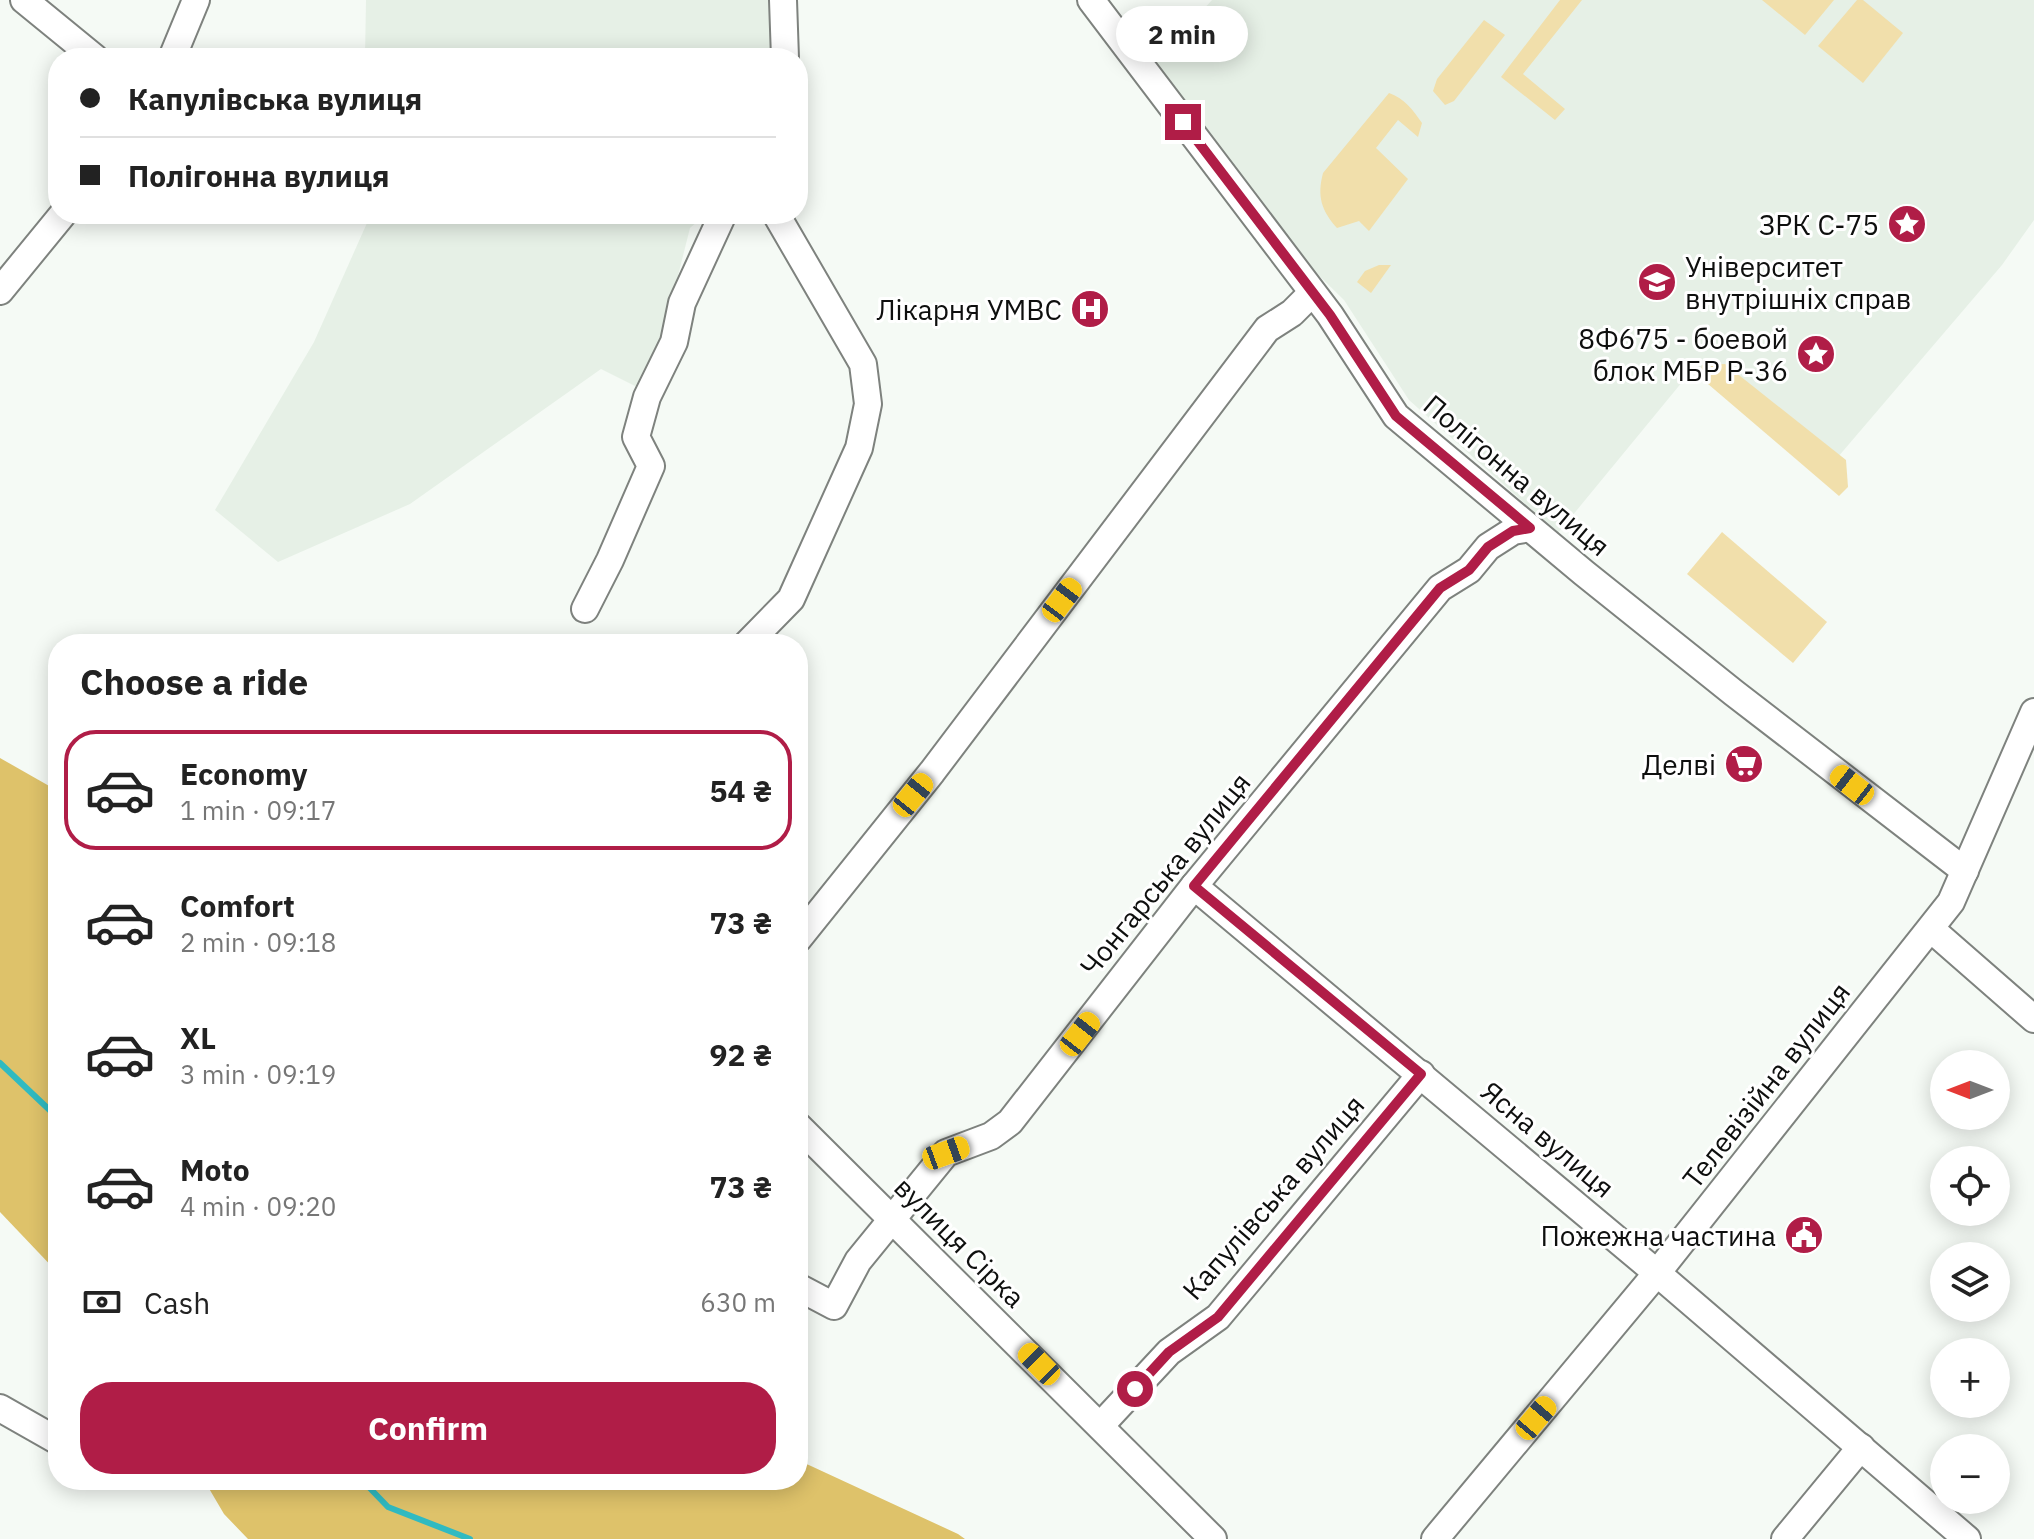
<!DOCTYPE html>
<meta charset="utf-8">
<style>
:root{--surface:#fff;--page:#f6f6f6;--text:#222;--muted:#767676;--line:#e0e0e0;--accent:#b01d47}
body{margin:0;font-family:"IBM Plex Sans",sans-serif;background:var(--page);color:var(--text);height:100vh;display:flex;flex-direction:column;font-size:30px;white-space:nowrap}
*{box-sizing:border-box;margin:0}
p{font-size:26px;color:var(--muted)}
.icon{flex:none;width:44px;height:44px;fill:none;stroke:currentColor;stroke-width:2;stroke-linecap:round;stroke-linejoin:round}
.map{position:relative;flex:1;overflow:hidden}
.panel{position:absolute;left:48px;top:634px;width:760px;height:856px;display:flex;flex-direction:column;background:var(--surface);border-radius:32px;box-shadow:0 4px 20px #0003}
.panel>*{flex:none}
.banner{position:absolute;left:48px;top:48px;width:760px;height:176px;border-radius:32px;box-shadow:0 4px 20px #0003;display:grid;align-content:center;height:176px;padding:0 32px;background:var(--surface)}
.needle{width:52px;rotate:270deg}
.fabs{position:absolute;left:1930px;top:1050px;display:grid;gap:16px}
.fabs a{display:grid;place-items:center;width:80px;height:80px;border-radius:50%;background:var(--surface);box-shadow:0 4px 20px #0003;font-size:40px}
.end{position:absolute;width:36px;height:36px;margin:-18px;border:10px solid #b01d47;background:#fff;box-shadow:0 0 0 4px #fff}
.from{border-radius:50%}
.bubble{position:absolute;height:56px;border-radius:28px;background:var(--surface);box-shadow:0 4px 20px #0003;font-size:26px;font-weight:700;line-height:56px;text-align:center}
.car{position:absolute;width:24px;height:48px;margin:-24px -12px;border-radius:10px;box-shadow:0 0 6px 2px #0007;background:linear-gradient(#f5c518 24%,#345 0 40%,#f5c518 0 76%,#345 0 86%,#f5c518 0)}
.banner b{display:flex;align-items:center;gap:28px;height:76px;font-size:30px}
.banner b+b{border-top:2px solid var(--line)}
.banner i{width:20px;height:20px;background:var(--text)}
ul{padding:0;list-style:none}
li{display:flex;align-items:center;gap:24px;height:120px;margin:0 16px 12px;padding:0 16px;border:4px solid transparent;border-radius:32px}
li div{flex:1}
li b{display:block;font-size:30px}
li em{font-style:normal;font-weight:700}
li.on{border-color:var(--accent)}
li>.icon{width:72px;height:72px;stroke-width:1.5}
h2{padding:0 32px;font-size:36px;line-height:96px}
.pay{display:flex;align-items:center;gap:20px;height:88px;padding:0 32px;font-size:30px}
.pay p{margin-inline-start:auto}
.primary-button{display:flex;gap:16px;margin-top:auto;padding:16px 32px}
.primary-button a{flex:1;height:92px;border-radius:32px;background:var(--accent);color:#fff;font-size:32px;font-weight:700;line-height:92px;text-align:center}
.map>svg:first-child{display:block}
.built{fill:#e6f0e6}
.green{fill:#f1dfab}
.forest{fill:#dec26a}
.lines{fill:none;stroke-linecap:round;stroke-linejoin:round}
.stream{stroke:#30bac1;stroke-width:6}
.minor-casing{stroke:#7e827e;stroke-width:30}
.minor{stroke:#fff;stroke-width:26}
.route{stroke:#b01d47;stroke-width:10}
.labels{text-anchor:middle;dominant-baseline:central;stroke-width:6;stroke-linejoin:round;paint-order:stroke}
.poi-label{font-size:28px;fill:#0e0f0e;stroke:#fff;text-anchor:end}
.street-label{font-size:28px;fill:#0e0f0e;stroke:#fff}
</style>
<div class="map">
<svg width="2034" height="1539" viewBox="0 0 2034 1539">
<rect width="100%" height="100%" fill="#f5faf5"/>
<g class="built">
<path d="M366,0H776V58H365Z"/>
<path d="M1212,0H2034V220L2002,265L1820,478L1692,370L1558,533L1409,400L1344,300L1300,257L1155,62Z"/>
<path d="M371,214H706L690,228L660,347L641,389L601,369L410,504L278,562L215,510L314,342Z"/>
</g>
<g class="green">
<path d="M1560,0H1582L1523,74L1565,109L1555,120L1501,77Z"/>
<path d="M1762,0H1834L1805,35Z"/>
<path d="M1857,0H1863L1903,33L1863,83L1818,46Z"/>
<path d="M1484,20L1505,35L1454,101L1445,105L1433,91L1437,79Z"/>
<path d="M1389,93C1404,98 1413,110 1422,123L1418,137L1398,120L1376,148L1408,179L1369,231L1359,221L1337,228C1321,210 1317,196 1323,173Z"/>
<path d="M1379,265H1391L1371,293L1357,282L1365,271Z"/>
<path d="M1725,364L1846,460L1848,487L1839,496L1701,378L1702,365Z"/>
<path d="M1722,532L1827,622L1793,663L1687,574Z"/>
</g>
<g class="forest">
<path d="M0,758L58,791V1273L0,1212Z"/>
<path d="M798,1460L958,1534L965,1539H248L224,1514L204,1480H798Z"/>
</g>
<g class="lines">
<g class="stream">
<path d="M0,1063L58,1118"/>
<path d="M362,1480L388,1507L470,1539"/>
</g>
<defs>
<g id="minor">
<path d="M24,0L95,58"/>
<path d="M783,0L785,58"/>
<path d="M1091,0L1330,315L1396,416L1584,573L1734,693L1965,871"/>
<path d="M172,58L196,0"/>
<path d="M0,291L63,214"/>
<path d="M585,609L610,560L651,466L636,437L647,397L674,342L682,303L723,214"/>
<path d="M747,644L791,599L859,448L868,404L863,364L776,214"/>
<path d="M1194,886L1657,1273L1967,1539"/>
<path d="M1931,929L2034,1019"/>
<path d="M798,939L932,772L1267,329L1292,313L1312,293"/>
<path d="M798,1126L1213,1539"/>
<path d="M798,1287L834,1306L858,1261L946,1153L991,1136L1010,1122L1194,886L1440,588L1469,570L1488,547L1513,531L1530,528"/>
<path d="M0,1408L58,1441"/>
<path d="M1101,1425L1169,1352L1218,1317L1421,1074"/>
<path d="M1435,1539L1657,1273L1951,902L2034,712"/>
<path d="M1785,1539L1861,1447"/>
</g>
</defs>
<use href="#minor" class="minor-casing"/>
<use href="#minor" class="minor"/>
</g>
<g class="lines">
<path class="route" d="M1135,1389L1169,1352L1218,1317L1421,1074L1194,886L1440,588L1469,570L1488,547L1513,531L1530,528L1396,416L1330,315L1183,122"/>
</g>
<defs>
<symbol id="sight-disc" viewBox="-11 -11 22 22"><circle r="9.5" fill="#b01d47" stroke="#fff"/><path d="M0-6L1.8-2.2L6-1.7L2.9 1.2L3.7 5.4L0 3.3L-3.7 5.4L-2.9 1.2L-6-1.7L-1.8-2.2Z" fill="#fff"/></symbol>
<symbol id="university-disc" viewBox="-11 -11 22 22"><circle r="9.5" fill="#b01d47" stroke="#fff"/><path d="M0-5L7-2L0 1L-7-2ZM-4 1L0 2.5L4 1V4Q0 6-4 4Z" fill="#fff"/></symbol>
<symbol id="hospital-disc" viewBox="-11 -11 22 22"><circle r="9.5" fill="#b01d47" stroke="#fff"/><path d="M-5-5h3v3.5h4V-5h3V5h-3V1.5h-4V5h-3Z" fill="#fff"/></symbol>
<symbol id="supermarket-disc" viewBox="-11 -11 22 22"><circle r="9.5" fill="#b01d47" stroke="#fff"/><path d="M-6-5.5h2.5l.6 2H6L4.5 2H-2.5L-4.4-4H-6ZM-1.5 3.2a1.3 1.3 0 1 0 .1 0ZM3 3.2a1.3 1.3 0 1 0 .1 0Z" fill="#fff"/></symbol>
<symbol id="civic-disc" viewBox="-11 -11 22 22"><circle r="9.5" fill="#b01d47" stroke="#fff"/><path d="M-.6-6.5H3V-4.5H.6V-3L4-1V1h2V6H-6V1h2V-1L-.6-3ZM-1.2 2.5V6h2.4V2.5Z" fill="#fff"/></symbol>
</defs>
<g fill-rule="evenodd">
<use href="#sight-disc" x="1885" y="202" width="44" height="44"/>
<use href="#university-disc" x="1635" y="260" width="44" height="44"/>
<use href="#hospital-disc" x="1068" y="287" width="44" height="44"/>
<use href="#sight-disc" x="1794" y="332" width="44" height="44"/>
<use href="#supermarket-disc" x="1722" y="742" width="44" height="44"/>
<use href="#civic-disc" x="1782" y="1213" width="44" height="44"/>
</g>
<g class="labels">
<g class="poi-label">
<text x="1879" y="224">ЗРК С-75</text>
<text x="1685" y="266" text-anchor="start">Університет<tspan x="1685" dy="32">внутрішніх справ</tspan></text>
<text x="1062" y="309">Лікарня УМВС</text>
<text x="1788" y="338">8Ф675 - боевой<tspan x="1788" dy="32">блок МБР Р-36</tspan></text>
<text x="1716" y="764">Делві</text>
<text x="1776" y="1235">Пожежна частина</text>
</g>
<g class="street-label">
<text transform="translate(1517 475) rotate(40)">Полігонна вулиця</text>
<text transform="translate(1165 874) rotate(-51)">Чонгарська вулиця</text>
<text transform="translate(1766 1085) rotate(-52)">Телевізійна вулиця</text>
<text transform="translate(1548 1139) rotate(40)">Ясна вулиця</text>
<text transform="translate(1273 1197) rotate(-49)">Капулівська вулиця</text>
<text transform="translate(960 1242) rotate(45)">вулиця Сірка</text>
</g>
</g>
</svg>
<div class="fabs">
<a><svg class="needle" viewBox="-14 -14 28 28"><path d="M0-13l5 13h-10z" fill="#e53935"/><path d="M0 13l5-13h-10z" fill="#767676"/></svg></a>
<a><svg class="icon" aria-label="locate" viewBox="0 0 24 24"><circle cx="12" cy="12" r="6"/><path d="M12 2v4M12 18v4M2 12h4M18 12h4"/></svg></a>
<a><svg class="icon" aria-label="layers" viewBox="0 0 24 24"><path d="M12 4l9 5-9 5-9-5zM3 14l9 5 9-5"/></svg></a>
<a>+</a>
<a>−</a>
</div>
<i class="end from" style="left:1135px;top:1389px"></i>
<i class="end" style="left:1183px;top:122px"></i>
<div class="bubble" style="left:1116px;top:6px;width:132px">2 min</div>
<i class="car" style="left:1062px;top:600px;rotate:37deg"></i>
<i class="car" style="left:1852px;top:785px;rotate:308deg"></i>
<i class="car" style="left:913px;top:795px;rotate:39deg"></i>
<i class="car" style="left:1080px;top:1034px;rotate:38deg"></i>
<i class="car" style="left:946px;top:1153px;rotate:70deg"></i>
<i class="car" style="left:1039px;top:1364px;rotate:315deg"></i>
<i class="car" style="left:1536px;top:1418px;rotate:40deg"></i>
<div class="banner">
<b><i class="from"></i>Капулівська вулиця</b>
<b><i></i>Полігонна вулиця</b>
</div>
<section class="panel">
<h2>Choose a ride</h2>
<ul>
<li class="on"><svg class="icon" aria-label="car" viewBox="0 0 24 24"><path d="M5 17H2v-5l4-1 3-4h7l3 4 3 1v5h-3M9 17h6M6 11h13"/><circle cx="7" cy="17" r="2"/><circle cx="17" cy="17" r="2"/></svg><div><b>Economy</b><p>1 min · 09:17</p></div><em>54 ₴</em></li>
<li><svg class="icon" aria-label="car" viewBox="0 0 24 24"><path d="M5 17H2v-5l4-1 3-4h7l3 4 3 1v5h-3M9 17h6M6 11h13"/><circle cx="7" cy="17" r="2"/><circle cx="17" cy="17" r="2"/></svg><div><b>Comfort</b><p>2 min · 09:18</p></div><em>73 ₴</em></li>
<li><svg class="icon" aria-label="car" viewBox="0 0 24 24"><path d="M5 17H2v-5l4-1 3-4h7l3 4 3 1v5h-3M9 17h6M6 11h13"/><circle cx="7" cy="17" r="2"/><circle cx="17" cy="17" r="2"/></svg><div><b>XL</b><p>3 min · 09:19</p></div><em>92 ₴</em></li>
<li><svg class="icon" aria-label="car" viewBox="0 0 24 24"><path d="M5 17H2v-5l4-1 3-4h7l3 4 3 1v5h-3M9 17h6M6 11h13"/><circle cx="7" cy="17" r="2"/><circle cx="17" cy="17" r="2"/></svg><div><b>Moto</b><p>4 min · 09:20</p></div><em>73 ₴</em></li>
</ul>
<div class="pay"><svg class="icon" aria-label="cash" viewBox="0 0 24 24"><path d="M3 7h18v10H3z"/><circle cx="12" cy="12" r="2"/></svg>Cash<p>630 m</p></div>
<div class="primary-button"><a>Confirm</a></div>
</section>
</div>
